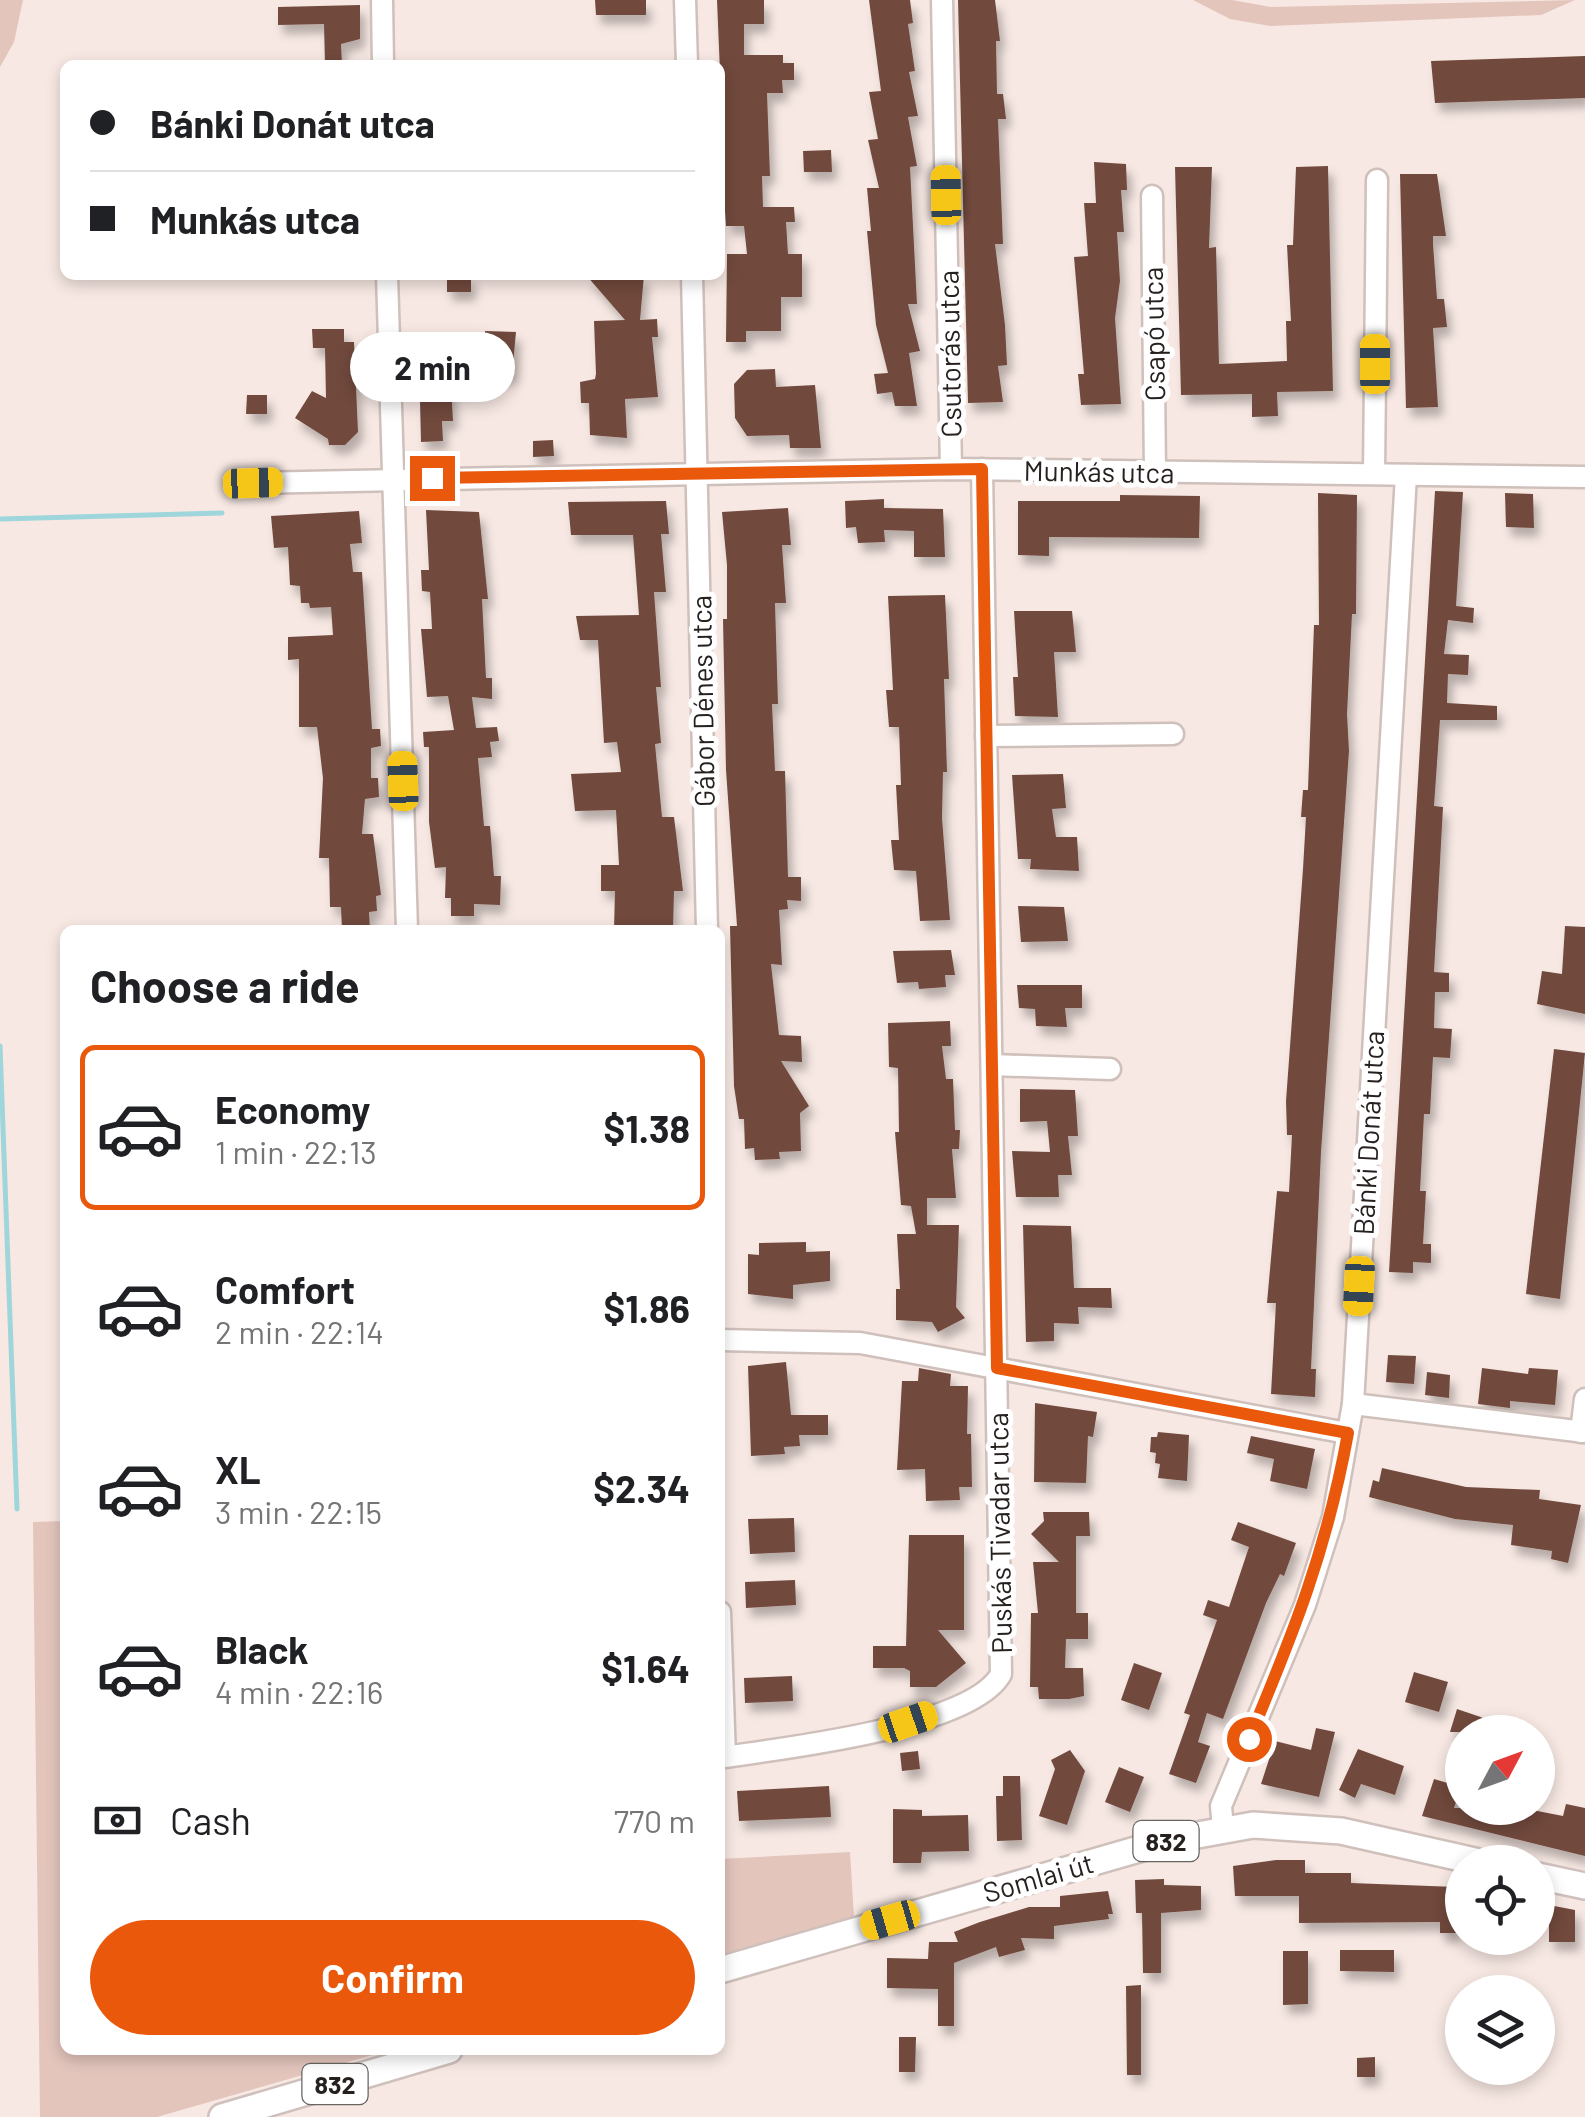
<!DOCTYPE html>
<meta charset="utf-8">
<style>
:root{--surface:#fff;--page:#f6f6f6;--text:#202124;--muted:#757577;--line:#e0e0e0;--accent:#ea580c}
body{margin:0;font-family:Barlow,sans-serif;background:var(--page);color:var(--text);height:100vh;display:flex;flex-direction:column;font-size:38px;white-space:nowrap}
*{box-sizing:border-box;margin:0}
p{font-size:32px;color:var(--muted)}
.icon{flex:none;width:55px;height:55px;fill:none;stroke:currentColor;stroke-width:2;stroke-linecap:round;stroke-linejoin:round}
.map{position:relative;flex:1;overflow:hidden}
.side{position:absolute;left:60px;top:925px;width:665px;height:1130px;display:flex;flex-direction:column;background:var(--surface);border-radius:15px;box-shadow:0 5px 15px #0003}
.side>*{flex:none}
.top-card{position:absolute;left:60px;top:60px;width:665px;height:220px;border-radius:15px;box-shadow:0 5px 15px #0003;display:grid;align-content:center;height:220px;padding:0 30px;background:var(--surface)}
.needle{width:65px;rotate:49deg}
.tools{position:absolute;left:1445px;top:1715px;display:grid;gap:20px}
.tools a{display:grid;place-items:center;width:110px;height:110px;border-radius:50%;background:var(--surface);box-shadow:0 5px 15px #0003;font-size:50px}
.end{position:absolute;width:45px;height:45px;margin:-22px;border:12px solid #ea580c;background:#fff;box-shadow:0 0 0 5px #fff}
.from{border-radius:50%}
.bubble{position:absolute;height:70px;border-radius:35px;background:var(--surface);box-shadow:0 5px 15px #0003;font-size:32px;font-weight:700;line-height:70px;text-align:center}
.car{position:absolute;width:30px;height:60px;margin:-30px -15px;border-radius:12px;box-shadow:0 0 8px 2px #0007;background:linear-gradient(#f5c518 24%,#345 0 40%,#f5c518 0 76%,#345 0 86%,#f5c518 0)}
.top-card b{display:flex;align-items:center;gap:35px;height:95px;font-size:38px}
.top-card b+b{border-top:2px solid var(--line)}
.top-card i{width:25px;height:25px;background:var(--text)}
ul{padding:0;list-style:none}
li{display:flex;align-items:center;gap:30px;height:165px;margin:0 20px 15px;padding:0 10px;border:5px solid transparent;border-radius:15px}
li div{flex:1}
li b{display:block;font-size:38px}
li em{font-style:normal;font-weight:700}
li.selected{border-color:var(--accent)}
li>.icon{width:90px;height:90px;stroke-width:1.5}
h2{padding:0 30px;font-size:45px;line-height:120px}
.pay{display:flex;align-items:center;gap:25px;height:110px;padding:0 30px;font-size:38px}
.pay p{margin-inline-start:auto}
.button{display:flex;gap:20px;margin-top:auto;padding:20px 30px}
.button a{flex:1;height:115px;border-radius:60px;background:var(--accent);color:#fff;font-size:40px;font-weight:700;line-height:115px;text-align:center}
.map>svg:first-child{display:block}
.green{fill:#e3c5bc}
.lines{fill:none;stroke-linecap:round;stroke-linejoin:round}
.stream{stroke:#9ed6db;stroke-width:5}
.building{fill:#714a3e;filter:url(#shadow)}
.minor-casing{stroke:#cfc0bc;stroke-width:25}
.major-casing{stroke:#cfc0bc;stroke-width:30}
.minor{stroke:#fff;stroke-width:20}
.major{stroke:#fff;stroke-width:25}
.route{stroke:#ea580c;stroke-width:12}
.labels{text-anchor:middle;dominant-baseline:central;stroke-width:10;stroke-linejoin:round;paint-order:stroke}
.shield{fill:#fff;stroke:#676462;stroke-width:2.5}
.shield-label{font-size:25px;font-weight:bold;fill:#26211f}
.street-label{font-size:28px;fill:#26211f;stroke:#fff}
</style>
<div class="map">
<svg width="1585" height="2117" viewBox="0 0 1585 2117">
<defs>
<filter id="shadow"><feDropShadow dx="5" dy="9" stdDeviation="5" flood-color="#0004"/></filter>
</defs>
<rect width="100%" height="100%" fill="#f7e8e3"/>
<g class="green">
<path d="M0,0H23L14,42L0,67Z"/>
<path d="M1193,0H1232L1271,7L1575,0L1541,15L1270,26L1230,19Z"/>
<path d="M65,1521V2050H390L157,2117H40L33,1522Z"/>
<path d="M850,1852L854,1917L720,1955V1859Z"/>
</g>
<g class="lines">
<g class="stream">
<path d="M0,519L222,513"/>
<path d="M0,1046L17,1509"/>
</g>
</g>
<g class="building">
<path d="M595,0H646V15H596Z"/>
<path d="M717,0H764V24H744V55H783V63H794V80H782L783,93H767L770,176H762L763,207H794L795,222H786L788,254H802V297H781V331H746V342H726L727,254H747L744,226H726L720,134L724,72H720Z"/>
<path d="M869,0H910L913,23L908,24L915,71L909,72L918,116L908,117L917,166L910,167L917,304H908L920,351L909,353L917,406H895L892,392L877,394L874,374L888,373L876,325L867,231H871L867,188H879L868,140L878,139L869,92L881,91Z"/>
<path d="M958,0H995L1000,41H996L997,94H1003L1006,119H998L1003,244H995L1005,325L1007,365L998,366L1003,402L968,403Z"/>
<path d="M360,5V39L341,44L342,65H325L324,24L278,25V7Z"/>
<path d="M1585,56V98L1435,103L1431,61Z"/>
<path d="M831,150L832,172H804L803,151Z"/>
<path d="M1094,162L1126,164L1127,190H1121L1124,232H1117L1120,281L1115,318L1121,404L1081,405L1078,374H1084L1074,257L1088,256L1084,203H1096Z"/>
<path d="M1328,166L1333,391L1277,392L1278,416L1252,417V394L1181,395L1175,167H1212L1209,248L1216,247L1219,364L1287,361L1286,321H1291L1287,245H1293L1296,167Z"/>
<path d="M1400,174H1437L1446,236H1433V244L1437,299H1444L1447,327L1433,328L1438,407L1406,408Z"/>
<rect x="447" y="275" width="24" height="17"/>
<path d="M586,275H644L640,320L657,319L658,337H652L658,397L625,399L627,438L590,435L589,403H581L580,382L595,379L596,374L594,321L625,320Z"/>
<path d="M312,329H344V342H354L358,432L345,445H329L328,439L295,418L312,391L326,398L325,348H313Z"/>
<path d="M485,331L516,332L512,375H477V386L451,385L453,421H442L443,441L421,442L420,401L436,400L437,341L485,337Z"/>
<path d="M775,369L776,387L815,385L821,448H790L789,435L747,436L735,418L734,384L747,370Z"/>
<path d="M247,395H267V414H246Z"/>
<path d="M553,440L554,456L533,457V441Z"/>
<path d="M1435,491L1463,492L1456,606L1474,608L1473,623L1448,620L1444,654L1469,655L1468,675L1448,674L1447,703L1497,706V720H1440L1434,806L1443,807L1434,972L1449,973V992H1435L1434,1028L1452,1029L1450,1058L1433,1057L1430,1114H1424L1420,1191H1426L1423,1244H1431V1263L1413,1262V1273L1389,1272Z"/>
<path d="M1318,493L1357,495L1356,614H1352L1347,714L1349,751L1321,1152L1311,1369H1316L1315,1397L1271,1394L1276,1303H1267L1277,1191L1289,1192L1292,1135H1287L1286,1101L1303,869L1306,817H1301L1303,790H1308L1314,625H1319Z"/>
<path d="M1505,493L1533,494L1534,528L1506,527Z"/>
<path d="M1120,495L1200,496L1199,538L1049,537V556L1018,555V501H1120Z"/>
<path d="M884,499V508L943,509L945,557H914V531L884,530L885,542L858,543L856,527L846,528L845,501Z"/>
<path d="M666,501L669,534H661L666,592H654L661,687H656L661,743L655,744L662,817H674L683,891H674L673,930H614L615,891H601V865H619L616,810L575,811L571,774L621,772L617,742L604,743L598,640H580L576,616L639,615L633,535H571L568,502Z"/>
<path d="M788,508L791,545H782L786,603H775L778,704H772L775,771H785L788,877H801V901L787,900L788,909L779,910L782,965L771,964L779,1035L801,1036L802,1062L781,1061L809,1106L800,1113L801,1151L779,1152L780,1159L755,1160L754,1148L745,1149L744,1119H739L734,1086L730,926H737L726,770L723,619H727V565L722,512Z"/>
<path d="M426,510L479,512L488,599H482L486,678H492V699L472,697L476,728L497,727L499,741L490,742L492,757L478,758L484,826H490L494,876H501L500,905L474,904V916H451V898H445L446,867L435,868L429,822V747H424L423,732L454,730L448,696L427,697L421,629H432L430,592L422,591L421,570H429Z"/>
<path d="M359,511L362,543L350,544L353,572H362L372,729H380L381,746L371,748V778H378L379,797L365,799L362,834H373L381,895L376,896L377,911L369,912L370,930H342L341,907H330L329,858H319L323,778L317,727H299V659L288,660V637L333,635L331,607L310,608L309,603H301L300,586L290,585L288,547L274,548L271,516Z"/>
<path d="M945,595L949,679H944L947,772H943L942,818L950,920L920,921L916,871L894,870L891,840H899L896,785H901L899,727H889L886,690H893L888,596Z"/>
<path d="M1014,611H1072L1076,652H1054L1058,717L1015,716L1013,677H1018Z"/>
<path d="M1063,774L1066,808L1052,809L1056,837H1077L1079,871L1030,869L1031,859H1018L1012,775Z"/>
<path d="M1018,906L1064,907L1068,941L1021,942Z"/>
<path d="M1565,926L1585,927V1014L1537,1004L1542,971L1562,974Z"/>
<path d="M951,950L955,975H945L946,987L919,989L918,982L897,983L893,951Z"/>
<path d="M1017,985H1082V1008H1065L1067,1027L1036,1026L1035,1009L1019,1008Z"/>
<path d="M950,1021L951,1046H942L946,1079H953L955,1130H960L959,1149H952L956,1198H927V1225H959L956,1307L965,1318L938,1332L932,1322L896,1320V1289H900L897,1234H916L911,1206L901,1205L895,1132H899L898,1068L889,1067L888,1023Z"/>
<path d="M1554,1049L1585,1053L1560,1299L1526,1294Z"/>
<path d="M1020,1089L1075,1090L1078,1136H1068L1072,1175H1058L1059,1197H1016L1012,1151L1050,1152L1047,1121L1020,1122Z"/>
<path d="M1023,1225L1071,1226L1074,1288H1111L1112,1308L1078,1307L1079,1324L1054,1323V1341L1026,1342Z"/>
<path d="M806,1242V1252L830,1251V1281L793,1285V1299L748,1294V1254L759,1255V1243Z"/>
<path d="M1388,1355L1416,1356L1414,1384L1386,1382Z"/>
<path d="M786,1362L791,1415H828V1435H799L800,1446L784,1447L785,1454L751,1456L748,1366Z"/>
<path d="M919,1368L951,1374L950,1386H968L967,1434H971L972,1487H959L960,1500L926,1501L925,1469L897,1470L902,1381H918Z"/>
<path d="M1482,1368L1528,1374L1529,1368L1558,1370L1555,1405L1510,1401V1408L1478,1404Z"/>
<path d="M1427,1372L1450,1375L1449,1398L1425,1395Z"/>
<path d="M1035,1403L1097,1412L1093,1437L1088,1436L1086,1483L1034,1482Z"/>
<path d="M1158,1432L1189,1435L1187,1481L1158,1478L1160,1464L1155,1463L1156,1453L1150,1452L1151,1437H1157Z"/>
<path d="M1251,1436L1315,1449L1307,1489L1270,1481L1274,1459L1247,1453Z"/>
<path d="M1382,1468L1466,1487L1540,1490L1539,1499L1581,1505L1568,1563L1551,1559L1552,1551L1511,1545L1513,1525L1455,1519L1369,1497L1373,1480L1379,1482Z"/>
<path d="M1043,1512H1089L1090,1536H1076V1613H1088V1639H1066L1065,1668H1083L1084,1696L1069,1699H1039L1038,1687H1030L1031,1613H1038L1033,1562H1059L1031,1534L1044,1521Z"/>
<path d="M794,1518L795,1552L750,1554L748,1519Z"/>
<path d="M1238,1522L1296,1543L1284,1576L1280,1574L1266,1603L1223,1719L1207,1713L1198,1742L1210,1746L1196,1783L1169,1774L1190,1715L1184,1713L1217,1620L1203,1615L1208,1600L1229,1607L1249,1547L1231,1540Z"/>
<path d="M909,1535H964V1630H938L966,1663L936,1687H910V1671L904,1668H873V1646H906Z"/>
<path d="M795,1580L796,1605L746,1608L745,1582Z"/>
<path d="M1134,1663L1162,1673L1149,1710L1121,1700Z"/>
<path d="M1414,1672L1448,1682L1439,1712L1405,1702Z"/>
<path d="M792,1676L793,1701L745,1703L744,1678Z"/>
<path d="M1457,1709L1519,1730L1518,1732H1450Z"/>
<path d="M1316,1728L1335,1732L1319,1797L1261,1784L1275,1741L1311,1750Z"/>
<path d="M1358,1749L1404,1766L1395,1795L1361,1784L1355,1798L1339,1790Z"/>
<path d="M1070,1750L1085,1771L1067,1825L1039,1816L1055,1769L1051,1760Z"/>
<path d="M918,1751L920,1769L902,1771L900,1753Z"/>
<path d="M1119,1767L1144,1777L1130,1812L1105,1802Z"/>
<path d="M1003,1776H1020L1022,1840L997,1841L996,1796H1003Z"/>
<path d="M1434,1779L1461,1787L1454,1808H1522L1563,1816L1566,1804L1585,1808V1856L1422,1816Z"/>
<path d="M829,1786L831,1817L739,1821L737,1791Z"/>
<path d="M893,1809L922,1810V1816L968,1815L969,1851L922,1852L921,1863H893Z"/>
<path d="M1276,1860H1305V1873H1351V1883L1456,1887V1933H1440V1922L1299,1923V1896H1235L1233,1866Z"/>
<path d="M1164,1879V1885L1201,1886V1910L1161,1913V1973H1143L1142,1913H1136L1135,1880Z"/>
<path d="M1108,1891L1113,1914H1108L1109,1919L1054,1926V1939L1021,1938L1025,1950L999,1957L996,1947L954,1963V2026H938V1989L887,1988V1958L928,1959L929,1942H958L954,1932L980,1922L1029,1907H1060V1896Z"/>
<path d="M1549,1905L1575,1910V1942H1549Z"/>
<path d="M1340,1950H1394V1972L1340,1971Z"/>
<path d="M1283,1951H1308V2004L1283,2005Z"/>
<path d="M1141,1985V2075H1127L1126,1986Z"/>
<path d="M899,2037H916L915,2072H899Z"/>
<path d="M1375,2057V2077H1357V2058Z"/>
</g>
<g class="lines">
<defs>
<g id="minor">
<path d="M382,0L383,65"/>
<path d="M685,0L687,65"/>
<path d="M942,0L951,469"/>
<path d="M1152,196L1155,472"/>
<path d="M387,275L407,930"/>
<path d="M692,275L707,930"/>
<path d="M1374,474L1377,180"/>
<path d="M253,483L951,469L1585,477"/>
<path d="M986,736L1173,734"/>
<path d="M992,1065L1110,1069"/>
<path d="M720,1340L860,1343L1347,1433"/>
<path d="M1353,1404L1585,1432"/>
<path d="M1581,1432L1585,1399"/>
<path d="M720,1612L725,1757C785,1748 972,1727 1001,1674L982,469"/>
<path d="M1223,1829L1221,1806L1305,1605L1333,1517L1353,1404L1406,475"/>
</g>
<g id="major">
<path d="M1538,1876L1585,1886"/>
<path d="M720,1970L1170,1840L1253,1825L1341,1831L1479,1862"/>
<path d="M222,2117L449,2050"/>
</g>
</defs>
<use href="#minor" class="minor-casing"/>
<use href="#major" class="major-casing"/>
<use href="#minor" class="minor"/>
<use href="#major" class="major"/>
</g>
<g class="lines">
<path class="route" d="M432,478L982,469L997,1368L1348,1433C1327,1549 1294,1632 1249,1739"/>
</g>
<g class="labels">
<g class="shield">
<rect x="1133.5" y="1821" width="65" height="40" rx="8"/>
<rect x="302.5" y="2064" width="65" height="40" rx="8"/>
</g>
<g class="shield-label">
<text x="1166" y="1841">832</text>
<text x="335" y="2084">832</text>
</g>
<g class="street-label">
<text transform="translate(1153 334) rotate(-91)">Csapó utca</text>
<text transform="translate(949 354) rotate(-91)">Csutorás utca</text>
<text transform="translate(1099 471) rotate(1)">Munkás utca</text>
<text transform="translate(702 701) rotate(-91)">Gábor Dénes utca</text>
<text transform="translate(1368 1133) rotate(-87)">Bánki Donát utca</text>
<text transform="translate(999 1533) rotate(-91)">Puskás Tivadar utca</text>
<text transform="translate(1038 1877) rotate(-16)">Somlai út</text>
</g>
</g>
</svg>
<div class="tools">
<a><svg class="needle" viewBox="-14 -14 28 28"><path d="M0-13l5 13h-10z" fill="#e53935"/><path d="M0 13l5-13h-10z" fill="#757577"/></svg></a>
<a><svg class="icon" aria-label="locate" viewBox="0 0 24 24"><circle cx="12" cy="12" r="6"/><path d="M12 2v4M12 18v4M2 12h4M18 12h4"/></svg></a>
<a><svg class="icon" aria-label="layers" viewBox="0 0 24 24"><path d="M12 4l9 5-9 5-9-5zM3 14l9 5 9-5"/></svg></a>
</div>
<i class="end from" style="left:1249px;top:1739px"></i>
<i class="end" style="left:432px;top:478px"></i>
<div class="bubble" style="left:350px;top:332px;width:165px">2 min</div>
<i class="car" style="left:946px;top:195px;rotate:359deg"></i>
<i class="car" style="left:1375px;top:364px;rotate:0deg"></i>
<i class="car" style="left:253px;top:483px;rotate:88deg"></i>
<i class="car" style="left:403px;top:781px;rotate:358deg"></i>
<i class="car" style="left:1359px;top:1286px;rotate:183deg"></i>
<i class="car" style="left:908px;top:1722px;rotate:71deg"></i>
<i class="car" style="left:890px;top:1920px;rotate:254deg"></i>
<div class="top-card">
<b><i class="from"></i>Bánki Donát utca</b>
<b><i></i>Munkás utca</b>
</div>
<section class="side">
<h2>Choose a ride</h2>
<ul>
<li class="selected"><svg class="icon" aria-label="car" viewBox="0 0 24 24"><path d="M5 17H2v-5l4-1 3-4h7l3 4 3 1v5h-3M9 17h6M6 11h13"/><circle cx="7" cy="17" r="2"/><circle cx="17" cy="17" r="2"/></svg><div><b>Economy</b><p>1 min · 22:13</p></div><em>$1.38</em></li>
<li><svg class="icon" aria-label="car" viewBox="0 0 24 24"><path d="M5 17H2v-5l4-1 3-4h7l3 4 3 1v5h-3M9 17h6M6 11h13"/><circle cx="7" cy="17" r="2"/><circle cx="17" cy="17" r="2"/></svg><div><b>Comfort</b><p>2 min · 22:14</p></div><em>$1.86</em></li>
<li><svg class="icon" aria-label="car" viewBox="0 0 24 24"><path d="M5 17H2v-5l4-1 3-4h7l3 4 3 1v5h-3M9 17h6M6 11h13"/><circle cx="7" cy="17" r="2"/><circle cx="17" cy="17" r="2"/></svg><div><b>XL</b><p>3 min · 22:15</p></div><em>$2.34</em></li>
<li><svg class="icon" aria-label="car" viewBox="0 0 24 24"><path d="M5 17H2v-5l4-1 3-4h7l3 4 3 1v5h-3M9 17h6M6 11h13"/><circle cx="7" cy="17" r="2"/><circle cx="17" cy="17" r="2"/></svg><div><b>Black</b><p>4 min · 22:16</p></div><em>$1.64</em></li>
</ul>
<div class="pay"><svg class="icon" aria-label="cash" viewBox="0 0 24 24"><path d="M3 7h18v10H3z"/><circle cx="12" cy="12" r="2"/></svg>Cash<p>770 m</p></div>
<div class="button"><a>Confirm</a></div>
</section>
</div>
